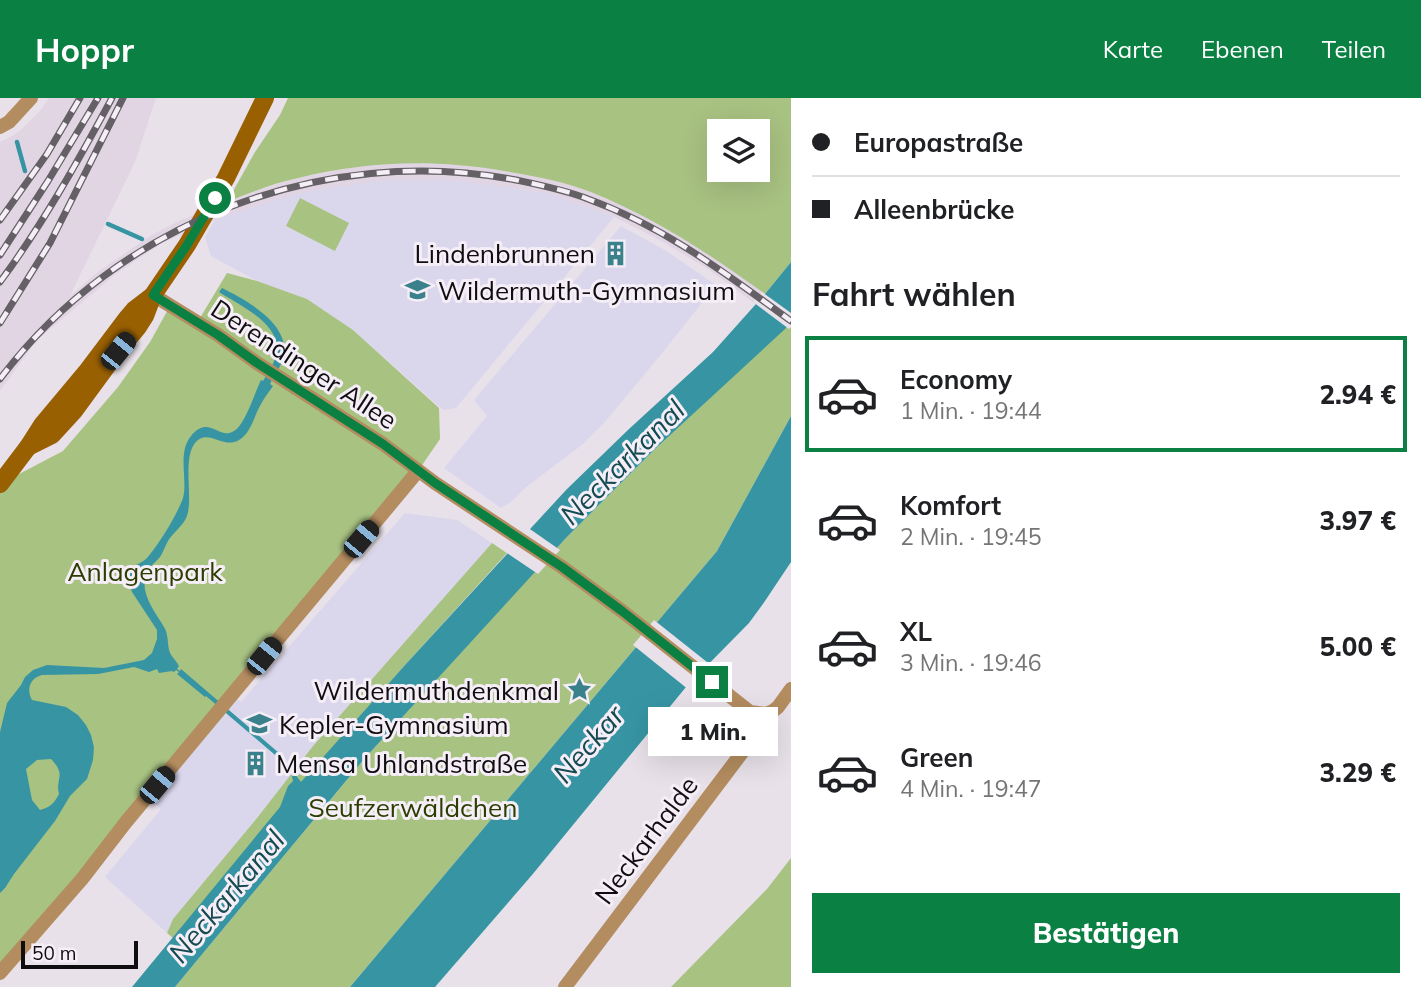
<!DOCTYPE html>
<html lang="de">
<meta charset="utf-8">
<style>
:root{--surface:#fff;--page:#f6f6f6;--text:#202124;--muted:#757577;--line:#e0e0e0;--accent:#0b8043}
body{margin:0;font-family:Mulish,sans-serif;background:var(--page);color:var(--text);height:100vh;display:flex;flex-direction:column;font-size:26px;white-space:nowrap}
*{box-sizing:border-box;margin:0}
p{font-size:23px;color:var(--muted)}
.icon{flex:none;width:38px;height:38px;fill:none;stroke:currentColor;stroke-width:2;stroke-linecap:round;stroke-linejoin:round}
.map{position:relative;flex:1;overflow:hidden}
.side{display:flex;flex-direction:column;background:var(--surface);width:630px}
.side>*{flex:none}
.guide{display:grid;align-content:center;height:154px;padding:0 21px;background:var(--surface)}
.controls{position:absolute;left:707px;top:21px;display:grid;gap:14px}
.controls a{display:grid;place-items:center;width:63px;height:63px;border-radius:0px;background:var(--surface);box-shadow:0 7px 28px #0002;font-size:35px}
.scale{position:absolute;left:21px;bottom:18px;width:117px;box-sizing:border-box;padding-left:7px;border:4px solid #0f0d10;border-top:0;font-size:19px;line-height:24px;white-space:nowrap;color:#0f0d10;-webkit-text-stroke:5px #f5eef7;paint-order:stroke}
.end{position:absolute;width:32px;height:32px;margin:-16px;border:9px solid #0b8043;background:#fff;box-shadow:0 0 0 4px #fff}
.from{border-radius:50%}
.bubble{position:absolute;height:49px;border-radius:0px;background:var(--surface);box-shadow:0 7px 28px #0002;font-size:23px;font-weight:800;line-height:49px;text-align:center}
.car{position:absolute;width:21px;height:42px;margin:-21px -10px;border-radius:9px;box-shadow:0 0 5px 2px #0007;background:linear-gradient(#222 24%,#8ab4d8 0 40%,#222 0 76%,#8ab4d8 0 86%,#222 0)}
.guide b{display:flex;align-items:center;gap:24px;height:66px;font-size:26px}
.guide b+b{border-top:2px solid var(--line)}
.guide i{width:18px;height:18px;background:var(--text)}
ul{padding:0;list-style:none}
li{display:flex;align-items:center;gap:21px;height:116px;margin:0 14px 10px;padding:0 7px;border:4px solid transparent;border-radius:0px}
li div{flex:1}
li b{display:block;font-size:26px}
li em{font-style:normal;font-weight:800}
li.on{border-color:var(--accent)}
li>.icon{width:63px;height:63px;stroke-width:1.5}
h2{padding:0 21px;font-size:32px;line-height:84px}
.button{display:flex;gap:14px;margin-top:auto;padding:14px 21px}
.button a{flex:1;height:80px;border-radius:0px;background:var(--accent);color:#fff;font-size:28px;font-weight:800;line-height:80px;text-align:center}
header{display:flex;align-items:center;gap:42px;box-sizing:border-box;height:98px;padding:0 35px;background:var(--accent);color:#fff}
header strong{font-size:33px}
nav{display:flex;gap:38px;margin-inline-start:auto;font-size:24px}
main{display:flex;flex:1;min-height:0}
.map>svg:first-child{display:block}
.built{fill:#e1d5e4}
.education{fill:#dad7ed}
.green{fill:#a8c282;fill-rule:evenodd}
.water{fill:#3795a3;fill-rule:evenodd}
.pier{fill:#e8e1e9}
.lines{fill:none;stroke-linecap:round;stroke-linejoin:round}
.stream{stroke:#3795a3;stroke-width:4.5}
.street{stroke:#b38c5f;stroke-width:14}
.secondary{stroke:#996002;stroke-width:18}
.rail-casing{stroke:#646065;stroke-width:7}
.rail{stroke:#f5eef7;stroke-width:4.5;stroke-dasharray:13;stroke-linecap:butt}
.route{stroke:#0b8043;stroke-width:9}
.labels{text-anchor:middle;dominant-baseline:central;stroke-width:6;stroke-linejoin:round;paint-order:stroke}
.poi-label{font-size:26px;fill:#0f0d10;stroke:#f5eef7;text-anchor:start}
.street-label{font-size:26px;fill:#0f0d10;stroke:#f5eef7}
.park-label{font-size:26px;fill:#2b3e00;stroke:#f5eef7}
.water-label{font-size:28px;font-style:italic;fill:#144a52;stroke:#f5eef7}
</style>
<header>
<strong>Hoppr</strong>
<nav><a>Karte</a><a>Ebenen</a><a>Teilen</a></nav>
</header>
<main>
<div class="map">
<svg width="791" height="889" viewBox="0 0 791 889">
<rect width="100%" height="100%" fill="#e8e1e9"/>
<path class="built" d="M49,0H156L135,64L70,198L99,173L150,138L181,122L262,91L297,80L370,66L428,64L478,68L551,81L589,93L621,107L664,129L718,161L791,216V232L708,171L656,140L614,119L551,96L499,88L256,108L215,122L162,145L117,175L36,243L0,293V44L12,38L23,30L40,13Z"/>
<g class="education">
<path d="M448,82L499,88L551,96L614,119L456,310L443,312L353,232L307,201L257,183L211,158L205,139L215,122L256,108L301,95L376,83Z"/>
<path d="M621,128L665,152L716,187L663,254L604,325L583,346L525,390L511,404L501,410L444,370L487,318L474,302Z"/>
<path d="M405,415L457,422L492,445L313,648L257,720L173,821L167,835L105,779L161,711L135,690L219,586L241,604Z"/>
</g>
<g class="green">
<path d="M288,0H791V164L765,196C710,156 655,120 591,94C563,83 534,78 504,73C433,61 368,63 298,80C274,85 250,95 227,104L255,54L280,17ZM719,33H758V72H719Z"/>
<path d="M300,100L349,125L335,153L286,128Z"/>
<path d="M227,175L257,183L307,201L353,232L439,310L440,341L418,373L0,875V386L63,353L118,289L150,244L170,208L197,225Z"/>
<path d="M791,223V318L717,453L350,889H175L365,660L509,501L565,441L655,351Z"/>
<path d="M492,445L507,455L405,567L302,684L173,840L167,835L173,821L257,720L313,648Z"/>
<path d="M791,760V889H671L767,791Z"/>
</g>
<g class="water">
<path d="M791,164V223L785,231L655,351L565,441L365,660L175,889H132L280,709L288,688L293,683L291,674L281,662L206,598L205,599L177,576L179,574L176,572L174,574L172,573L159,575L157,571L149,574L134,569L98,576L42,577C30,580 26,591 32,602L66,609L78,617L86,627L91,637L94,649L93,662L87,681L70,698L55,723L14,776L5,790L0,795V634L7,605L21,587L25,579L33,572L47,567L104,570L144,562L152,555L157,541V532L132,494L128,480L129,471C135,467 142,465 147,460C159,446 177,417 183,400C188,382 177,355 191,338C209,316 219,343 234,333C245,327 255,294 261,282L263,283C268,275 274,266 276,257C284,227 239,207 219,194L222,190C246,202 293,227 283,261C280,270 274,278 270,286L273,288C269,294 264,300 261,306C254,318 251,335 239,342C223,352 208,329 195,345C183,360 192,396 188,414C186,425 177,431 170,440C166,445 164,453 160,459C157,463 152,466 149,471C136,491 154,512 164,529C169,537 167,547 170,555C172,559 177,564 179,568L177,571L180,573L181,571L279,655L301,684L405,567L519,443L567,391L629,331L713,254L765,196ZM51,661C67,678 55,679 59,696C54,705 51,709 40,712L32,702L26,671L37,662Z"/>
<path d="M791,318V464L765,503L749,525L686,589L532,777L435,889H350L717,453Z"/>
</g>
<g class="pier">
<path d="M762,194L791,215V229L789,231L753,204Z"/>
<path d="M527,429L560,452L538,476L504,453Z"/>
<path d="M654,522L712,568L689,592L633,547Z"/>
</g>
<g class="lines">
<g class="stream">
<path d="M17,44L25,73"/>
<path d="M108,126L142,141"/>
</g>
<g class="street">
<path d="M0,29L9,24L31,0"/>
<path d="M153,197L218,237L257,265L383,346L435,385L562,469L622,513L750,614L766,616"/>
<path d="M0,875L82,781L126,724L418,373"/>
<path d="M565,889L753,640L766,616L773,613L778,609L791,591"/>
</g>
<g class="secondary">
<path d="M28,349L52,337L74,313L118,253L138,229L145,218L153,197L187,147L226,80L265,0"/>
<path d="M0,386L28,349L42,327L88,272L128,219L134,212L151,199"/>
</g>
<defs>
<g id="rail">
<path d="M0,122L47,56L80,0"/>
<path d="M0,157L48,83L98,0"/>
<path d="M0,184C43,126 78,63 112,0"/>
<path d="M0,225L50,145L123,0"/>
<path d="M0,281C118,124 324,45 516,82C540,87 565,92 588,101C665,129 725,175 791,223"/>
</g>
</defs>
<use href="#rail" class="rail-casing"/>
<use href="#rail" class="rail"/>
</g>
<g class="lines">
<path class="route" d="M215,100L187,147L153,197L218,237L257,265L383,346L435,385L562,469L622,513L712,584"/>
</g>
<defs>
<symbol id="building-bare" viewBox="-9 -9 18 18"><path d="M-4-6H4V6H1V3H-1V6H-4ZM-2.5-4.3h1.7v1.8h-1.7ZM.8-4.3h1.7v1.8H.8ZM-2.5-1h1.7V.8h-1.7ZM.8-1h1.7V.8H.8Z" fill="#3a818b" stroke="#f5eef7" stroke-width="2.5" paint-order="stroke"/></symbol>
<symbol id="school-bare" viewBox="-9 -9 18 18"><path d="M0-5L7-2L0 1L-7-2ZM-4 1L0 2.5L4 1V4Q0 6-4 4Z" fill="#3a818b" stroke="#f5eef7" stroke-width="2.5" paint-order="stroke"/></symbol>
<symbol id="sight-bare" viewBox="-9 -9 18 18"><path d="M0-6L1.8-2.2L6-1.7L2.9 1.2L3.7 5.4L0 3.3L-3.7 5.4L-2.9 1.2L-6-1.7L-1.8-2.2Z" fill="#3a818b" stroke="#f5eef7" stroke-width="2.5" paint-order="stroke"/></symbol>
</defs>
<g fill-rule="evenodd">
<use href="#building-bare" x="598" y="138" width="35" height="35"/>
<use href="#school-bare" x="400" y="174" width="35" height="35"/>
<use href="#sight-bare" x="562" y="574" width="35" height="35"/>
<use href="#school-bare" x="242" y="608" width="35" height="35"/>
<use href="#building-bare" x="238" y="648" width="35" height="35"/>
</g>
<g class="labels">
<g class="poi-label">
<text x="595" y="155" text-anchor="end">Lindenbrunnen</text>
<text x="438" y="192">Wildermuth-Gymnasium</text>
<text x="559" y="592" text-anchor="end">Wildermuthdenkmal</text>
<text x="279" y="626">Kepler-Gymnasium</text>
<text x="276" y="665">Mensa Uhlandstraße</text>
</g>
<g class="street-label">
<text transform="translate(304 266) rotate(33)">Derendinger Allee</text>
<text transform="translate(646 742) rotate(-53)">Neckarhalde</text>
</g>
<g class="park-label">
<text x="145" y="473">Anlagenpark</text>
<text x="413" y="709">Seufzerwäldchen</text>
</g>
<g class="water-label">
<text transform="translate(622 364) rotate(-45)">Neckarkanal</text>
<text transform="translate(588 646) rotate(-49)">Neckar</text>
<text transform="translate(226 798) rotate(-50)">Neckarkanal</text>
</g>
</g>
</svg>
<div class="controls">
<a><svg class="icon" aria-label="layers" viewBox="0 0 24 24"><path d="M12 4l9 5-9 5-9-5zM3 14l9 5 9-5"/></svg></a>
</div>
<div class="scale">50 m</div>
<i class="end from" style="left:215px;top:100px"></i>
<i class="end" style="left:712px;top:584px"></i>
<div class="bubble" style="left:648px;top:609px;width:130px">1 Min.</div>
<i class="car" style="left:118px;top:253px;rotate:39deg"></i>
<i class="car" style="left:361px;top:441px;rotate:40deg"></i>
<i class="car" style="left:264px;top:558px;rotate:39deg"></i>
<i class="car" style="left:157px;top:687px;rotate:40deg"></i>
</div>
<section class="side">
<div class="guide">
<b><i class="from"></i>Europastraße</b>
<b><i></i>Alleenbrücke</b>
</div>
<h2>Fahrt wählen</h2>
<ul>
<li class="on"><svg class="icon" aria-label="car" viewBox="0 0 24 24"><path d="M5 17H2v-5l4-1 3-4h7l3 4 3 1v5h-3M9 17h6M6 11h13"/><circle cx="7" cy="17" r="2"/><circle cx="17" cy="17" r="2"/></svg><div><b>Economy</b><p>1 Min. · 19:44</p></div><em>2.94 €</em></li>
<li><svg class="icon" aria-label="car" viewBox="0 0 24 24"><path d="M5 17H2v-5l4-1 3-4h7l3 4 3 1v5h-3M9 17h6M6 11h13"/><circle cx="7" cy="17" r="2"/><circle cx="17" cy="17" r="2"/></svg><div><b>Komfort</b><p>2 Min. · 19:45</p></div><em>3.97 €</em></li>
<li><svg class="icon" aria-label="car" viewBox="0 0 24 24"><path d="M5 17H2v-5l4-1 3-4h7l3 4 3 1v5h-3M9 17h6M6 11h13"/><circle cx="7" cy="17" r="2"/><circle cx="17" cy="17" r="2"/></svg><div><b>XL</b><p>3 Min. · 19:46</p></div><em>5.00 €</em></li>
<li><svg class="icon" aria-label="car" viewBox="0 0 24 24"><path d="M5 17H2v-5l4-1 3-4h7l3 4 3 1v5h-3M9 17h6M6 11h13"/><circle cx="7" cy="17" r="2"/><circle cx="17" cy="17" r="2"/></svg><div><b>Green</b><p>4 Min. · 19:47</p></div><em>3.29 €</em></li>
</ul>
<div class="button"><a>Bestätigen</a></div>
</section>
</main>
